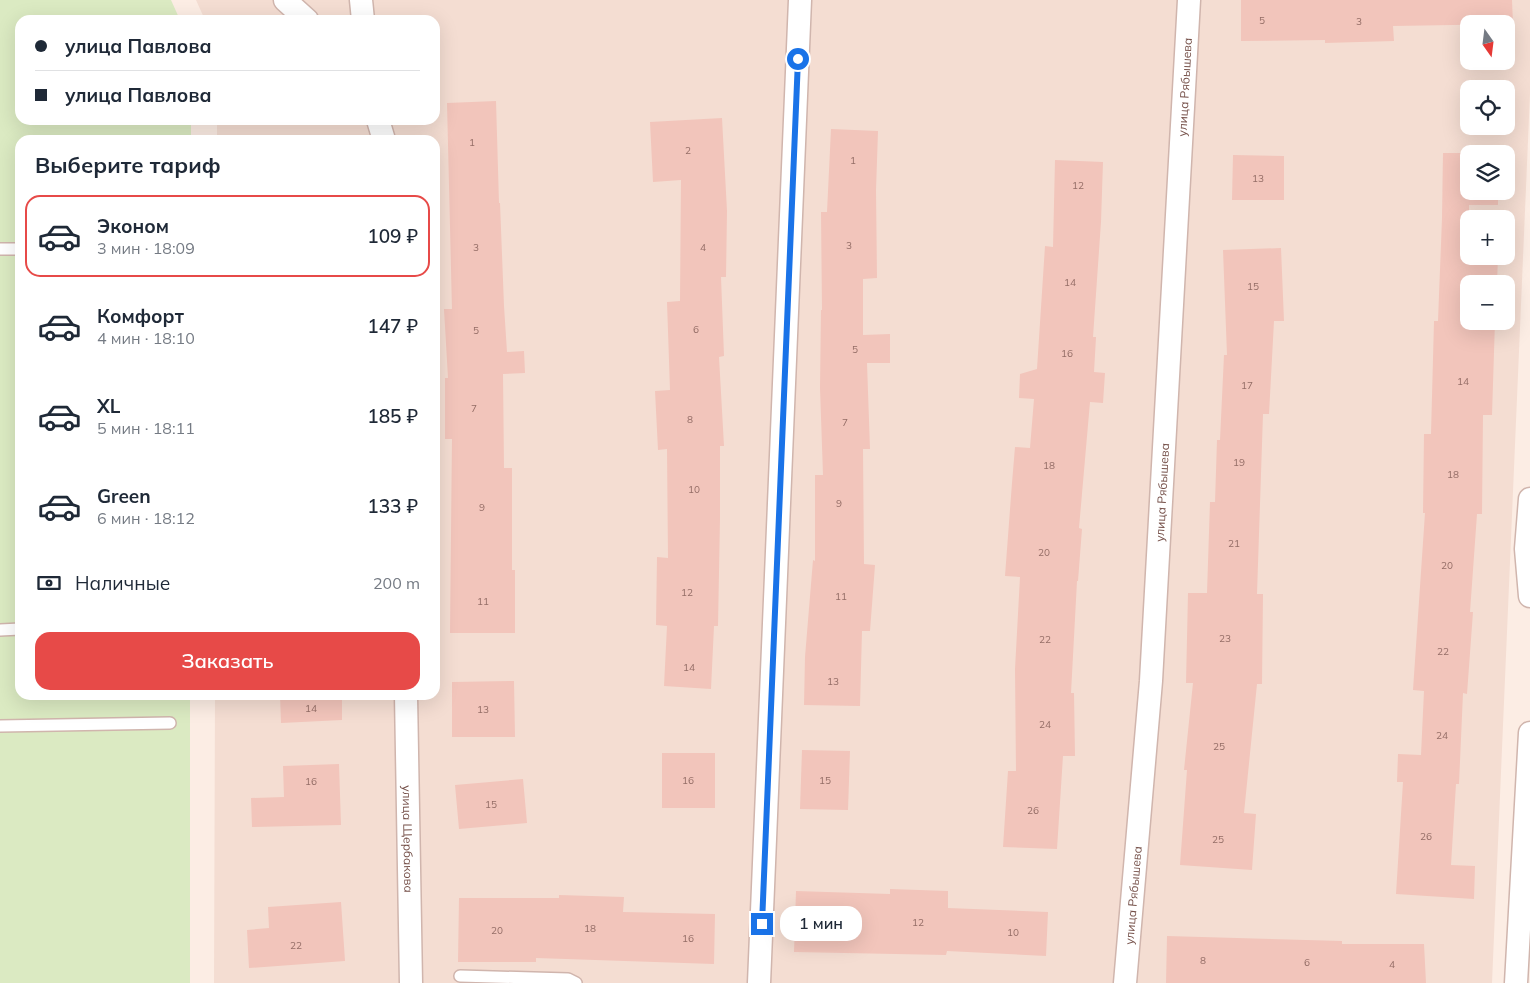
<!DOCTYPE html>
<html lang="ru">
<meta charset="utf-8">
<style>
:root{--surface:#fff;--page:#f6f6f7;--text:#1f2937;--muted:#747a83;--line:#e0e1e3;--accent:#e74a48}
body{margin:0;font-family:Mulish,sans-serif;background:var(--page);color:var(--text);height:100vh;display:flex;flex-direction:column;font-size:19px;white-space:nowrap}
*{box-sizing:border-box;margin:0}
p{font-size:16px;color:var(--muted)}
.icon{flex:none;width:28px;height:28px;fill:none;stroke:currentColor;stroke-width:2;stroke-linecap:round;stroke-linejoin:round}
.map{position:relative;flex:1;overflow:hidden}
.side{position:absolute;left:15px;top:135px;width:425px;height:565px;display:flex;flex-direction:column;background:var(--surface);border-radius:15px;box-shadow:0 5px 20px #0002}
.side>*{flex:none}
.banner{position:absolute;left:15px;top:15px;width:425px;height:110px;border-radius:15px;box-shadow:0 5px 20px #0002;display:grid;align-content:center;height:110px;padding:0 20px;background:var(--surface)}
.needle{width:32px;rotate:166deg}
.buttons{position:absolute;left:1460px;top:15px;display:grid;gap:10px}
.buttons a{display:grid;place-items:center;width:55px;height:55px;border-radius:10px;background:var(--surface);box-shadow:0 5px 20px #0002;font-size:25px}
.end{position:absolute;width:22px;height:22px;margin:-11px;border:6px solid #1a73e8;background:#fff;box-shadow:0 0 0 2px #fff}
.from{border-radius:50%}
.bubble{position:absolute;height:35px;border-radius:15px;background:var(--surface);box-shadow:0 5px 20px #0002;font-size:16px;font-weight:600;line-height:35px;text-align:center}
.banner b{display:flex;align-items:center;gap:18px;height:48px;font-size:19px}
.banner b+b{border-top:1px solid var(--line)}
.banner i{width:12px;height:12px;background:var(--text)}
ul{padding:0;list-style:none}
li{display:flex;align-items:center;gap:15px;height:82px;margin:0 10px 8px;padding:0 10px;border:2px solid transparent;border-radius:15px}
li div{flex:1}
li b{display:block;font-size:19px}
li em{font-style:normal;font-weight:600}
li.current{border-color:var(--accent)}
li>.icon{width:45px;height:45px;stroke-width:1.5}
h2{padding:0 20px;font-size:22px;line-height:60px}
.pay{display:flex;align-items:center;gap:12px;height:55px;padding:0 20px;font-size:19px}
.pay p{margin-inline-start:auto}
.primary-button{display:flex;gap:10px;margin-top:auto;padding:10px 20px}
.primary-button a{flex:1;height:58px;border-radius:15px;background:var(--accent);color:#fff;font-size:20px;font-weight:600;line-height:58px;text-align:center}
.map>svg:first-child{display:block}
.residential{fill:#f4ddd2;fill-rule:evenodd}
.green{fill:#dbeac2}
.building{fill:#f2c5bb}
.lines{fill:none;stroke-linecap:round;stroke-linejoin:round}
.service-casing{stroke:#d0b5ad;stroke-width:14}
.minor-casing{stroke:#d0b5ad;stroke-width:25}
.service{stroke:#fff;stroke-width:11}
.minor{stroke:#fff;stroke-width:22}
.route{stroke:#1a73e8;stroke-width:6}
.labels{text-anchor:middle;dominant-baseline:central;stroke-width:4;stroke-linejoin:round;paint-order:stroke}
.number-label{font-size:10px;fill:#946d66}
.street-label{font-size:12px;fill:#755049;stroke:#fff2ea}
</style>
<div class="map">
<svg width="1530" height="983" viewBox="0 0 1530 983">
<rect width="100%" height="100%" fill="#fcede4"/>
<path class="residential" d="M196,0H1530V94L1492,983H214L215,695H435V140H217V120H435V20H205ZM1469,24H1506V61H1469ZM1469,89H1506V126H1469ZM1469,154H1506V191H1469ZM1469,219H1506V256H1469ZM1469,284H1506V321H1469Z"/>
<path class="green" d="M0,0H171L180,20H20V120H191V140H20V695H190V983H0Z"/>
<g class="building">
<path d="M1241,0H1512L1513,24L1393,26L1394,41L1325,43V40L1241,41Z"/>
<path d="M496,101L499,203H500L504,306L507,352L524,351L525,373L503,374L504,468H512V570H515V633H450L452,439H445V378H448L444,309H452L447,103Z"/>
<path d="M722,118L727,211L726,277H721L724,356L719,357L724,446H720V518L718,626H714L711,689L664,686L667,626L656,625L657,557L668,558L667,449L658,450L655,391L670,390L667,302L680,301L681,180L653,182L650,122Z"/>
<path d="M831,129L878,131L876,190L877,278L863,279V335L890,334V363H867L870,449H863L864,564L875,565L870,631H862L860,706L804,705L805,657L813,560L815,561V475H823L820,388L821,310H822L821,212H827Z"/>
<path d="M1443,153H1498L1469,154V191H1498V205H1469V256H1498L1497,284H1469V321H1495L1492,415H1483L1482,514H1477L1470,612H1473L1467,694L1463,693L1459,784H1456L1451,865L1475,866L1474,899L1396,894L1403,782H1397L1398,754L1421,755L1424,691L1413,690L1425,513H1423L1424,434H1431L1434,321H1438L1442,218Z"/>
<path d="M1233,155L1284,156V200H1232Z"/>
<path d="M1055,160L1103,162L1101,222L1093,337H1096L1094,372L1105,373L1103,403L1090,402L1079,528L1082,529L1078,581H1077L1071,693H1074L1075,756H1063L1057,849L1003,847L1008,771H1016L1015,669L1020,577L1005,576L1012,483L1015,447L1030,448L1034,399L1019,398L1020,374L1037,369L1045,246L1053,247Z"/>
<path d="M1281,248L1284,321H1274L1269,414H1263L1257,594H1263L1262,684H1257L1244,813L1256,814L1252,870L1180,865L1187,770H1184L1193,683H1186L1188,593H1207L1210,502H1215L1217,440H1220L1224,355H1227L1223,250Z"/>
<path d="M514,681L515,737H452V682Z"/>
<path d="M280,695H342V720L281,723Z"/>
<path d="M802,750L850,751L848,810L800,809Z"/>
<rect x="662" y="753" width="53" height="55"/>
<path d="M339,764L341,825L252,827L251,798L284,797L283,766Z"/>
<path d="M523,779L527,823L459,829L455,785Z"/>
<path d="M890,889L948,891V908L1048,912L1046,956L947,951L946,955L794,952L796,891L890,894Z"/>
<path d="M559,895L624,897L623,912L715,914L714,964L536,958V962H458L459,898H559Z"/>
<path d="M341,902L345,961L249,968L247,930L269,928L268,907Z"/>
<path d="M1167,936L1342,941V944H1424L1426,983H1166Z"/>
</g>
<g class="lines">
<defs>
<g id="service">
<path d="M0,249H20"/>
<path d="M0,630L20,629"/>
<path d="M0,726L170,723"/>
<path d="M460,976L568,979L576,983"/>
</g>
<g id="minor">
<path d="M285,0L307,20"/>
<path d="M361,0L363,20"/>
<path d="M378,120L384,140"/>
<path d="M1530,499L1526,549L1530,596"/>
<path id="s1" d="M406,695L411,983"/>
<path d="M759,983L800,0"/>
<path id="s2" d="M1125,983L1151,681L1189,0"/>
<path d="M1516,983L1530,733"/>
</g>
</defs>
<use href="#service" class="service-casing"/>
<use href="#minor" class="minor-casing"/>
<use href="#service" class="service"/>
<use href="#minor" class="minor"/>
</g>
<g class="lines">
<path class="route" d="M762,924L798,59"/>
</g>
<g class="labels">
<g class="number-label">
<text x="1262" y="20">5</text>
<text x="1359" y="21">3</text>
<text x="472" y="142">1</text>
<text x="688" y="150">2</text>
<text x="853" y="160">1</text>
<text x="1258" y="178">13</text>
<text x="1078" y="185">12</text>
<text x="849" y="245">3</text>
<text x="476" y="247">3</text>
<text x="703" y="247">4</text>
<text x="1070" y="282">14</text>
<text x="1253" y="286">15</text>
<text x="696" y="329">6</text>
<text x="476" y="330">5</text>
<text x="855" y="349">5</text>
<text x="1067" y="353">16</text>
<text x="1463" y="381">14</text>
<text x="1247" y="385">17</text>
<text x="474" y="408">7</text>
<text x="690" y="419">8</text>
<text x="845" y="422">7</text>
<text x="1239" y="462">19</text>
<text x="1049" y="465">18</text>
<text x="1453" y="474">18</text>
<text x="694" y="489">10</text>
<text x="839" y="503">9</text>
<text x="482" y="507">9</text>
<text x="1234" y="543">21</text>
<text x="1044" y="552">20</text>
<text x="1447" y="565">20</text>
<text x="687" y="592">12</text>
<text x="841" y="596">11</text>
<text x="483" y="601">11</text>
<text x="1225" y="638">23</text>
<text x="1045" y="639">22</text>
<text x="1443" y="651">22</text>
<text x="689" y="667">14</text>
<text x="833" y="681">13</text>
<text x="311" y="708">14</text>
<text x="483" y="709">13</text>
<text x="1045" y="724">24</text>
<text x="1442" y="735">24</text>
<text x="1219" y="746">25</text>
<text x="688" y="780">16</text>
<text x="825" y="780">15</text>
<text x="311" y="781">16</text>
<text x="491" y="804">15</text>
<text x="1033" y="810">26</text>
<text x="1426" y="836">26</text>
<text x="1218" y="839">25</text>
<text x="918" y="922">12</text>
<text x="590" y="928">18</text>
<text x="497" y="930">20</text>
<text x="1013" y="932">10</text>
<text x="688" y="938">16</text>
<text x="296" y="945">22</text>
<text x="1203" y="960">8</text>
<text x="1307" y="962">6</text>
<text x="1392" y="964">4</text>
</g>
<g class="street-label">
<text stroke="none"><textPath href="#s2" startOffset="898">улица Рябышева</textPath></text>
<text stroke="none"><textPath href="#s2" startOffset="492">улица Рябышева</textPath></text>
<text stroke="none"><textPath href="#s1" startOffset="144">улица Щербакова</textPath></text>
<text stroke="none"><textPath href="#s2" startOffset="88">улица Рябышева</textPath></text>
</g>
</g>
</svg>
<div class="buttons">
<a><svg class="needle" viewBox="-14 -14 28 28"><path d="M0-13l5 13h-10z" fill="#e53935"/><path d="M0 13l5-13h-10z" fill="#747a83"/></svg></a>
<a><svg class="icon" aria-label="locate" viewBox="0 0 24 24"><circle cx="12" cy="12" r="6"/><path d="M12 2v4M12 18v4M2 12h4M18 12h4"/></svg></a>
<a><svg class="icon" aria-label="layers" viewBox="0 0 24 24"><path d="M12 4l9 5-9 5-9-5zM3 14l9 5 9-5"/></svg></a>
<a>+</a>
<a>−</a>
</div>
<i class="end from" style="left:798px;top:59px"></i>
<i class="end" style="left:762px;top:924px"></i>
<div class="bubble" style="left:780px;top:906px;width:82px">1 мин</div>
<div class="banner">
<b><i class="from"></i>улица Павлова</b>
<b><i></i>улица Павлова</b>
</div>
<section class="side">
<h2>Выберите тариф</h2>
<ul>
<li class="current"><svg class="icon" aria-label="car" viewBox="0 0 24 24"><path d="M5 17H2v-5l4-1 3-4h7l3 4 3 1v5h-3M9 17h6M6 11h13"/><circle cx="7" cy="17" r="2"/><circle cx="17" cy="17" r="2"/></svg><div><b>Эконом</b><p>3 мин · 18:09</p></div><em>109 ₽</em></li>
<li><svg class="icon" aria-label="car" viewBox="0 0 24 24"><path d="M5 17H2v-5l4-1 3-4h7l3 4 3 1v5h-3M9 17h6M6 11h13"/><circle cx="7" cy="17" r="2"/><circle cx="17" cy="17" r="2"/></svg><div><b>Комфорт</b><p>4 мин · 18:10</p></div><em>147 ₽</em></li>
<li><svg class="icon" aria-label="car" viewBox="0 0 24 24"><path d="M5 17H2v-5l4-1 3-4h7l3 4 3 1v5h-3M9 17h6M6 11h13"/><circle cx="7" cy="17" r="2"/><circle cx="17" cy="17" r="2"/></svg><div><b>XL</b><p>5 мин · 18:11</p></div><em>185 ₽</em></li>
<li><svg class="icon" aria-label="car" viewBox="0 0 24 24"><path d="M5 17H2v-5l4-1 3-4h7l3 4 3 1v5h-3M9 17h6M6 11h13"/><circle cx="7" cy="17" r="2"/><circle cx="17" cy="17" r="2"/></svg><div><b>Green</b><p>6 мин · 18:12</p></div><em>133 ₽</em></li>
</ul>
<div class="pay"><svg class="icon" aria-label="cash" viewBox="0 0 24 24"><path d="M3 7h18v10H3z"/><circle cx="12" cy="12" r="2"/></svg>Наличные<p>200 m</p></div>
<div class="primary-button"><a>Заказать</a></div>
</section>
</div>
